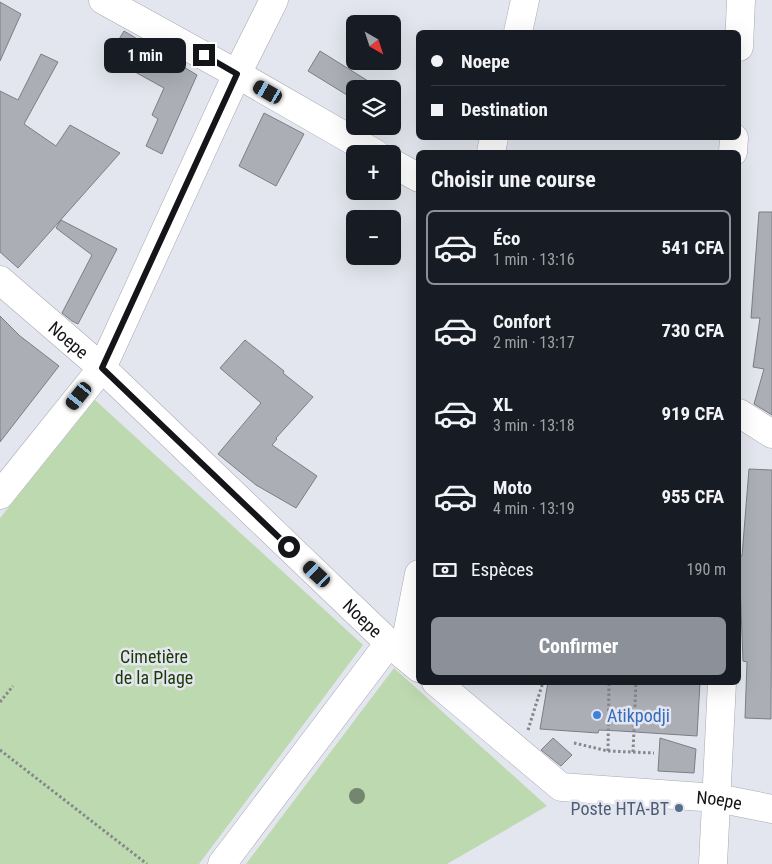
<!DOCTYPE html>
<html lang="fr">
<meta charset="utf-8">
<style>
:root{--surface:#171b24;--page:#242831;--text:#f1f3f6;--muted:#9ea1a6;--line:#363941;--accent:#8c9099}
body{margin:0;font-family:"Roboto Condensed",sans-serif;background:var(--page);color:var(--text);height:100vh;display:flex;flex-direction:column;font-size:19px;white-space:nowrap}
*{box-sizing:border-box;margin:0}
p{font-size:16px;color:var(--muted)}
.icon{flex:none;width:28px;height:28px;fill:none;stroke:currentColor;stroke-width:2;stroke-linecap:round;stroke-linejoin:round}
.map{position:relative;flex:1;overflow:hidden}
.panel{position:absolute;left:416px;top:150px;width:325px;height:535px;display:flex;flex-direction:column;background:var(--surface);border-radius:8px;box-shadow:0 5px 20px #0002}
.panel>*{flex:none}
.top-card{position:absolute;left:416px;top:30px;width:325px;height:110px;border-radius:8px;box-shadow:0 5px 20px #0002;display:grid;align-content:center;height:110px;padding:0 15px;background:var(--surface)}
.needle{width:32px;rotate:141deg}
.fabs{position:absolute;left:346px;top:15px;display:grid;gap:10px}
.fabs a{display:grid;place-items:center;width:55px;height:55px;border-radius:8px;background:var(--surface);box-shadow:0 5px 20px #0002;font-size:25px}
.end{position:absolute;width:22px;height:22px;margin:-11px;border:6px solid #141518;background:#fff;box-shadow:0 0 0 2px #fff}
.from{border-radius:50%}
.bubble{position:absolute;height:35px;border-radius:8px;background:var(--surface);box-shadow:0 5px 20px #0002;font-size:16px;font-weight:700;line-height:35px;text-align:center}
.car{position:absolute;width:15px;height:30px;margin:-15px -8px;border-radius:6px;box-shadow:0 0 4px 1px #0007;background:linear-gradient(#222 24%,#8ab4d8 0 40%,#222 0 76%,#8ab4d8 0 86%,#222 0)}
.top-card b{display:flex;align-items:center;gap:18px;height:48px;font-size:19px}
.top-card b+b{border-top:1px solid var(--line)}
.top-card i{width:12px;height:12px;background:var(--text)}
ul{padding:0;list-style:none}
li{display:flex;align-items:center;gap:15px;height:75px;margin:0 10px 8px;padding:0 5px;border:2px solid transparent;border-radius:8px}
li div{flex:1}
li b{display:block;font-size:19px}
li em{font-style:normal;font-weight:700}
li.on{border-color:var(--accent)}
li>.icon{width:45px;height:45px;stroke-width:1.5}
h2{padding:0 15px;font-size:22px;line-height:60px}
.pay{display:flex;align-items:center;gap:12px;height:55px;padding:0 15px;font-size:19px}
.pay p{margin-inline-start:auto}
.cta{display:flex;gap:10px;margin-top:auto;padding:10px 15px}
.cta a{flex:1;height:58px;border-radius:8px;background:var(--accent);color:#fff;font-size:20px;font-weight:700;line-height:58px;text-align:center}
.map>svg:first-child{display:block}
.green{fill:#bdd9af}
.building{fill:#acaeb6;stroke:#7c7e86}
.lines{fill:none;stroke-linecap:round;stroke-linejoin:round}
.minor-casing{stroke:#a7a9b2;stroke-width:29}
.path{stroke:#85878d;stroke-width:3;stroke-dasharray:2.5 2.5;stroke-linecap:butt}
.minor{stroke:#fff;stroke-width:28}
.tree{fill:#74866d}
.route{stroke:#141518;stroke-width:6}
.shop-dot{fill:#3f7fe0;stroke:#e4e6ef;stroke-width:2}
.service-dot{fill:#5c6f8a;stroke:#e4e6ef;stroke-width:2}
.labels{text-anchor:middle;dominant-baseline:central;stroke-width:5;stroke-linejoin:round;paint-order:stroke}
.street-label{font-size:18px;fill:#141518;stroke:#e4e6ef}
.park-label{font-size:18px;fill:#193803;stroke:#e4e6ef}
.shop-label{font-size:18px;fill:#366cbe;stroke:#e4e6ef;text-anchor:start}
.service-label{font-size:18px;fill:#4e5e75;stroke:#e4e6ef;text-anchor:end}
</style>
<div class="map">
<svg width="772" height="864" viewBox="0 0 772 864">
<rect width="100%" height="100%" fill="#e4e6ef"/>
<g class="green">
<path d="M95,400L363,645L199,864H0V518Z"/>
<path d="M394,668L547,806L447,864H246Z"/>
</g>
<g class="building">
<path d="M0,2L21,14L0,61Z"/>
<path d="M124,31L197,75L162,154L146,146L158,119L152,115L164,88L108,57Z"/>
<path d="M320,51L381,89H355V100L308,71Z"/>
<path d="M41,54L58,62L24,124L56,146L70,125L120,153L18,268L0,252V91L18,100Z"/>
<path d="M264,113L304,134L276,186L239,166Z"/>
<path d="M759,212H772V415L754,404L764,369L753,367L760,318H751Z"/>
<path d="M61,220L117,249L78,324L72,321L62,313L92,255L56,228Z"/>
<path d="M0,316L20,336L59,366L0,442Z"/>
<path d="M245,340L284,371L283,373L313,397L276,438L277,439L272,445L317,476L296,508L256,485L218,454L261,403L220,368Z"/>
<path d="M749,469L772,470L771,719L745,718L747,662L743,661L739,556H742Z"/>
<path d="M548,682H700L697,736L620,731L599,730L598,733L540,729Z"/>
<path d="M553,738L572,755L561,766L541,750Z"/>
<path d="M660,738L696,749L694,773L658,771Z"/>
</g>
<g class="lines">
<defs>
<g id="minor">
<path d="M103,0L237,74L376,154"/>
<path d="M518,32L525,0"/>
<path d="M739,47L741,0"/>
<path d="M491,152L494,138"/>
<path d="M733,152L734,138"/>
<path d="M392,163L419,178"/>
<path id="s1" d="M0,280L102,368L389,643L419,668"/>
<path d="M739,413L772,434"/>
<path d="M0,495L102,368L237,74L274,0"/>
<path d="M403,655L419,574"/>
<path id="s2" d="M436,682L561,787L717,798L772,809"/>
<path d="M222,864L389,643"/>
<path d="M713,864L722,682"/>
</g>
</defs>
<use href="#minor" class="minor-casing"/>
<g class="path">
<path d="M0,702L13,686"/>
<path d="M528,730L543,682"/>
<path d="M574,743L608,751L654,753"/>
<path d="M0,750L147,864"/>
<path d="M608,751L609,682"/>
<path d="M633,752L636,682"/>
</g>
<use href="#minor" class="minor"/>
</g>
<circle class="tree" cx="357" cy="796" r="8"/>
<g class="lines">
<path class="route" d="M204,55L237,74L102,368L289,547"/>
</g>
<circle class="shop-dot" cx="597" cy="715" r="5"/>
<circle class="service-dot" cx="679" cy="808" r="5"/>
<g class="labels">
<g class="street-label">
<text stroke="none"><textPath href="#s1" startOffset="91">Noepe</textPath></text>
<text stroke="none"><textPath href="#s1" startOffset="496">Noepe</textPath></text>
<text stroke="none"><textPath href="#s2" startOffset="322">Noepe</textPath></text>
</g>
<g class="park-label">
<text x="154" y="656">Cimetière<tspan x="154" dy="21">de la Plage</tspan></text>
</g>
<g class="shop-label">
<text x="607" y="715">Atikpodji</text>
</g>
<g class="service-label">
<text x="669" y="808">Poste HTA-BT</text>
</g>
</g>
</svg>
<div class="fabs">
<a><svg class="needle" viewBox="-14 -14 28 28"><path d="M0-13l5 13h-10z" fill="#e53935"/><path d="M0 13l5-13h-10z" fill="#9ea1a6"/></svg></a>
<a><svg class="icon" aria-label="layers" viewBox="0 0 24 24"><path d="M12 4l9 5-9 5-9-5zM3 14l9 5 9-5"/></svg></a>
<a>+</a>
<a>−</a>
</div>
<i class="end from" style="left:289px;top:547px"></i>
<i class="end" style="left:204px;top:55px"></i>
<div class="bubble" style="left:104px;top:38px;width:82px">1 min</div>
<i class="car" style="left:268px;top:92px;rotate:300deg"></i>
<i class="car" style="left:79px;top:396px;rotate:219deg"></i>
<i class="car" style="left:317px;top:574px;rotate:313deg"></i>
<div class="top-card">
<b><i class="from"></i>Noepe</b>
<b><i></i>Destination</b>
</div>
<section class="panel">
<h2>Choisir une course</h2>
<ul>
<li class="on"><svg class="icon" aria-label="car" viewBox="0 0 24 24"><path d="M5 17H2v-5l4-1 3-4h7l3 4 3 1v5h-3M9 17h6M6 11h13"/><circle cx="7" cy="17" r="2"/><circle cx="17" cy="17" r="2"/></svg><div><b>Éco</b><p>1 min · 13:16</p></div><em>541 CFA</em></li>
<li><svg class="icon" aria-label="car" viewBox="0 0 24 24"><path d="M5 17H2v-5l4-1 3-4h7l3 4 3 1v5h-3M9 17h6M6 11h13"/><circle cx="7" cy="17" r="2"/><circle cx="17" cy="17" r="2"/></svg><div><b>Confort</b><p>2 min · 13:17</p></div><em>730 CFA</em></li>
<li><svg class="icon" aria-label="car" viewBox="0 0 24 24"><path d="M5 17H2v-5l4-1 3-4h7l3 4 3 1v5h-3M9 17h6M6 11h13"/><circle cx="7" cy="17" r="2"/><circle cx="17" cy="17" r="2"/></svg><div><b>XL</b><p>3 min · 13:18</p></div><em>919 CFA</em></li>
<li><svg class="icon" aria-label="car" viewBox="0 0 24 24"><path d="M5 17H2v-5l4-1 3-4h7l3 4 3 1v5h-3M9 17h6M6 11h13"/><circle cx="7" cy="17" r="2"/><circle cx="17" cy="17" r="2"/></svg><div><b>Moto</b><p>4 min · 13:19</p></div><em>955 CFA</em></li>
</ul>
<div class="pay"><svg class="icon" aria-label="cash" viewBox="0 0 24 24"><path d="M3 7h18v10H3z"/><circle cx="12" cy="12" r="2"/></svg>Espèces<p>190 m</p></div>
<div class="cta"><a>Confirmer</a></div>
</section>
</div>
